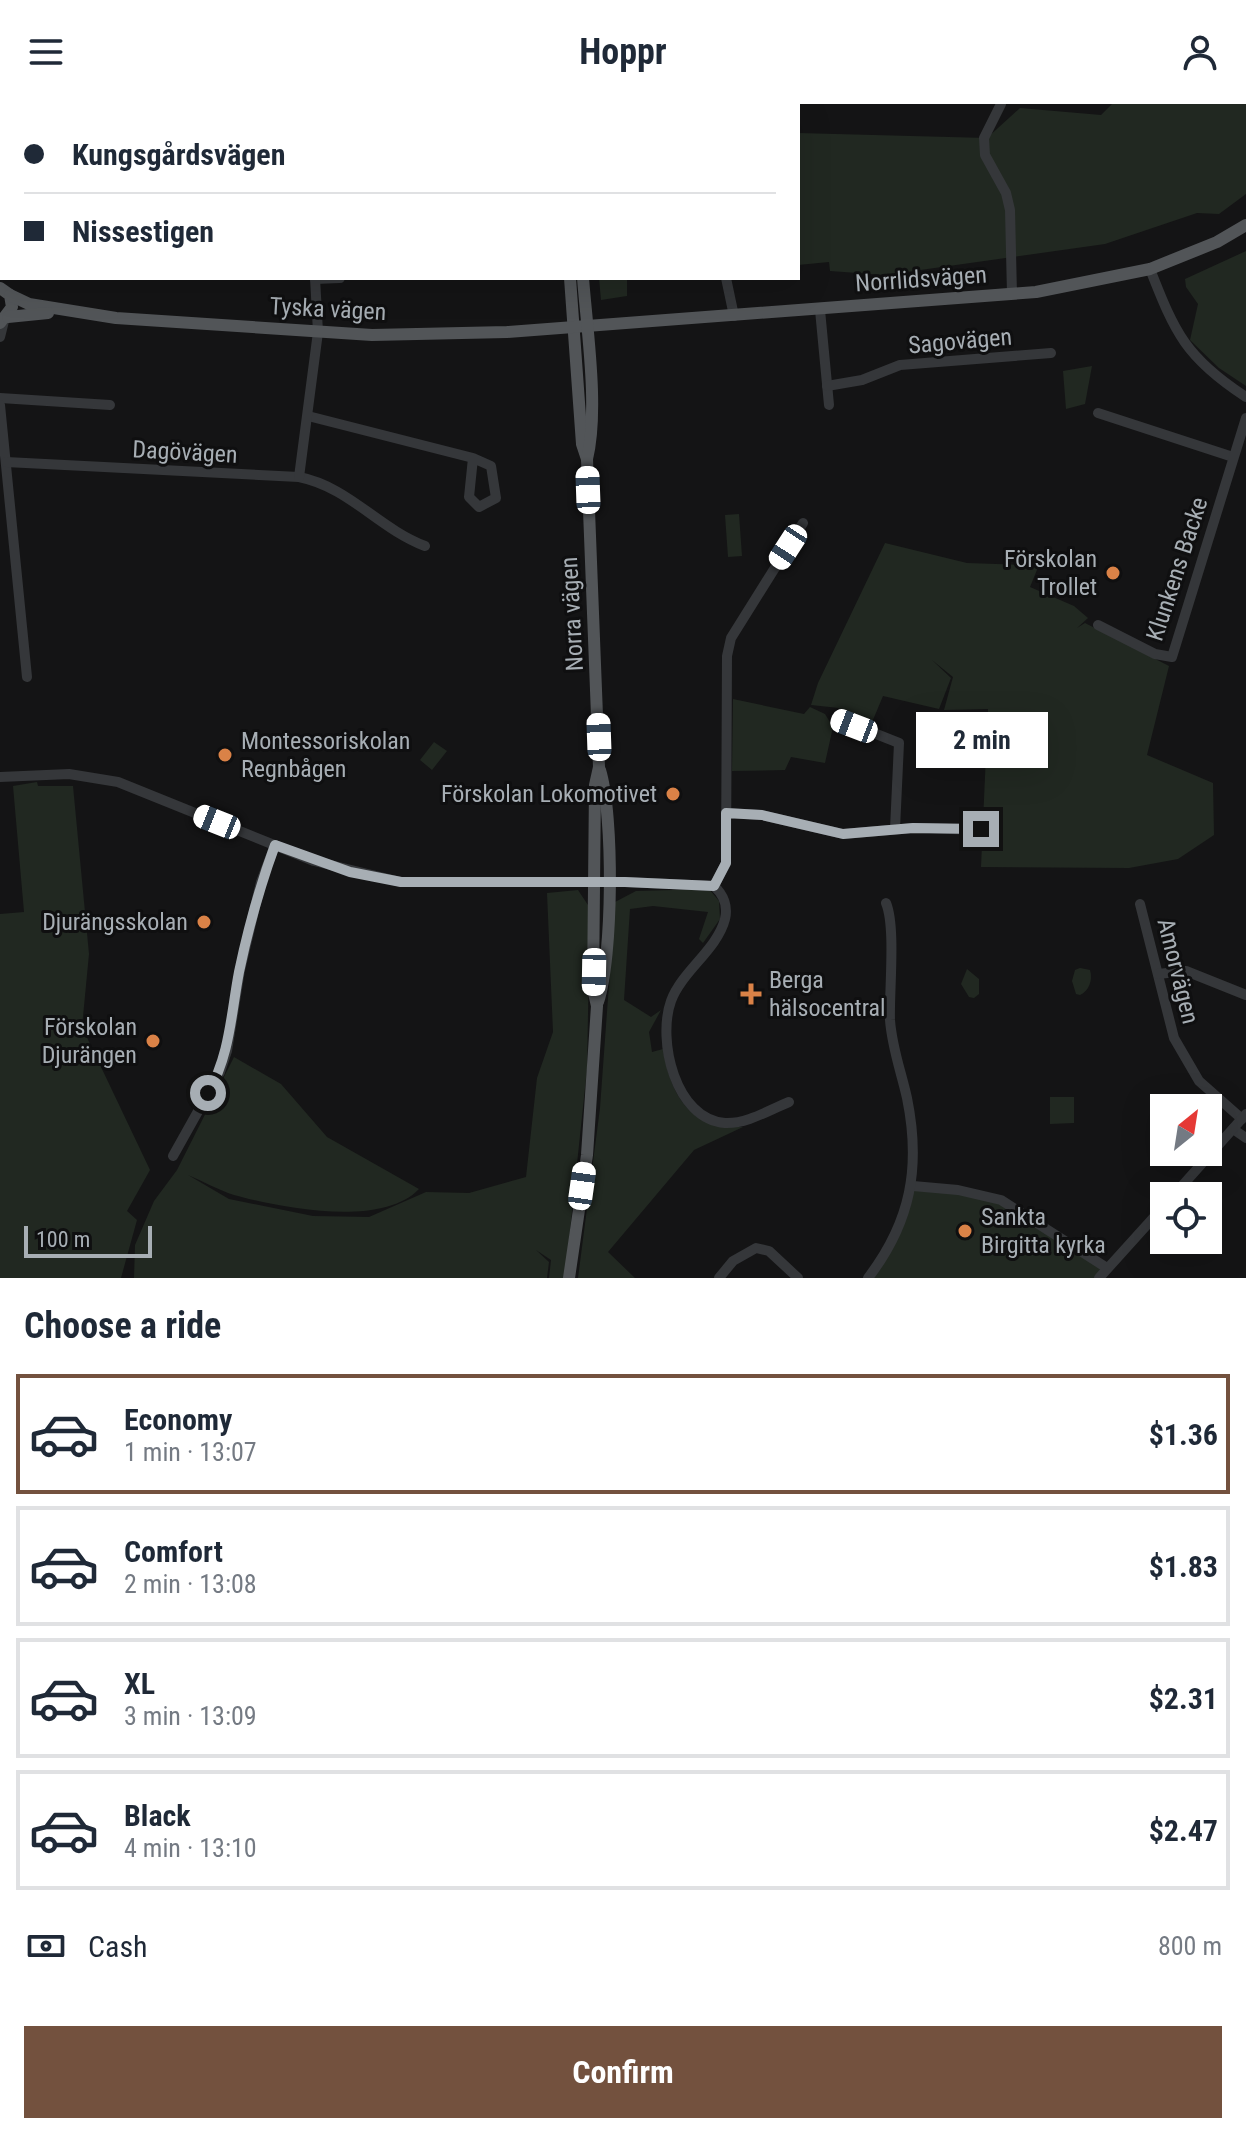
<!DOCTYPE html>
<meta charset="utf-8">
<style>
:root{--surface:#fff;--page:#f2f2f3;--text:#1f2937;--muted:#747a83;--line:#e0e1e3;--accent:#73513e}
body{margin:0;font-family:"Roboto Condensed",sans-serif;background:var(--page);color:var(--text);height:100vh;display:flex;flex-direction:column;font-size:30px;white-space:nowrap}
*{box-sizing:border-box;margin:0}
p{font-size:26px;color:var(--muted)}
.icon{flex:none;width:44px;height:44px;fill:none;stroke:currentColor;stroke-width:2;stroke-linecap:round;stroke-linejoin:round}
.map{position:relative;height:1174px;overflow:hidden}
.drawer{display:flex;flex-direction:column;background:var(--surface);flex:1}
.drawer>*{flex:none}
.banner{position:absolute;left:0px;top:0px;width:800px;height:176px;box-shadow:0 8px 32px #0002;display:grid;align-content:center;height:176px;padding:0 24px;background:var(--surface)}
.needle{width:52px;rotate:30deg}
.tools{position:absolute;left:1150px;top:990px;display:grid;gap:16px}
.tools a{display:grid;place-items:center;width:72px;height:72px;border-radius:0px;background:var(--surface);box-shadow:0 8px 32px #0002;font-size:40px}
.scale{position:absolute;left:24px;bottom:20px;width:128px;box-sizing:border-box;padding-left:8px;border:4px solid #a7aeb4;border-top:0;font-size:22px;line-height:28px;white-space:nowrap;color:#a7aeb4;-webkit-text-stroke:6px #0f0f10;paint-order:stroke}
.end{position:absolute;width:36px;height:36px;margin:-18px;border:10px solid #a7aeb4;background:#111;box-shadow:0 0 0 4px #111}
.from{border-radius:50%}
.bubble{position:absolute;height:56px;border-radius:0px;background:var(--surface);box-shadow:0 8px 32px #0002;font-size:26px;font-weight:700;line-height:56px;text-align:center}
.car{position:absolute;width:24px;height:48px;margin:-24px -12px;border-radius:10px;box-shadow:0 0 6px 2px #0007;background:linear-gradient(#fff 24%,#345 0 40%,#fff 0 76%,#345 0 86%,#fff 0)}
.banner b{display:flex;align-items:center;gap:28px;height:76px;font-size:30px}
.banner b+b{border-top:2px solid var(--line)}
.banner i{width:20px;height:20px;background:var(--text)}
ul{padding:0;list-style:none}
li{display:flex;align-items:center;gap:24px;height:120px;margin:0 16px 12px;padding:0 8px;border:4px solid var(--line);border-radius:0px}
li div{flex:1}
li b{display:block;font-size:30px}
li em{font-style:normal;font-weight:700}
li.on{border-color:var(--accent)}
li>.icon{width:72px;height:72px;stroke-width:1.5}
h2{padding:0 24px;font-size:36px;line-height:96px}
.pay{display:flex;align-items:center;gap:20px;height:88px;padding:0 24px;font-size:30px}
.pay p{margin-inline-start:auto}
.primary-button{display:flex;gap:16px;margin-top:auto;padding:16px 24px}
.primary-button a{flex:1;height:92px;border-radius:0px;background:var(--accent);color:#fff;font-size:32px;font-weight:700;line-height:92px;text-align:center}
header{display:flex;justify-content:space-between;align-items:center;height:104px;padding:0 24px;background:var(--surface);font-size:36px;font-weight:700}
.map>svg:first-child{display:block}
.green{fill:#212821}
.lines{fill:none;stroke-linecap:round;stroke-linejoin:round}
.minor{stroke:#35373a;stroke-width:10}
.major{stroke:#525558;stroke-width:12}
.route{stroke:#a7aeb4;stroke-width:10}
.poi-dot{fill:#da8247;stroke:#0f0f10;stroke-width:3}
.labels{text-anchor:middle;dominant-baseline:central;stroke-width:6;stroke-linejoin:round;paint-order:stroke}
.street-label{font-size:24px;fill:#a7aeb4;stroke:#0f0f10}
.poi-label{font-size:24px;fill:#a7aeb4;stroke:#0f0f10;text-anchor:end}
</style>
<header><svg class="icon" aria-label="menu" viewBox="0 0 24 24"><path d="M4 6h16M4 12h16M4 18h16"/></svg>Hoppr<svg class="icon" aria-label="person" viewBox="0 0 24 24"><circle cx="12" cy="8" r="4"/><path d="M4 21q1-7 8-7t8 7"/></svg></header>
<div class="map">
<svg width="1246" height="1174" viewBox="0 0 1246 1174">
<rect width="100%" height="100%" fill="#141415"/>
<g class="green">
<path d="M589,0H715L589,2Z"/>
<path d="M1112,0H1246V90L1219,110L1197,109L1105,140L885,171L830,167L829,158L798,161V29L987,34L1020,4L1101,11Z"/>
<path d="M1246,147V282L1219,264L1190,236L1198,200L1186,183L1185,175Z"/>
<path d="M599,174H627V192L601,196Z"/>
<path d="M1092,262L1085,300L1066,305L1063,267Z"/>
<path d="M739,410L742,452L728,453L725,411Z"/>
<path d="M885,439L967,459L1025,461L1038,450L1043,451L1030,483L1074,502L1088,514L1077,524L1085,519L1169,562L1147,651L1213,679L1214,731L1178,755L1129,764L981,763L988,605L944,606L953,573L932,556L951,574L939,605L883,592L870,623L848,614L839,604L811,601L818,579Z"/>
<path d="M733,595L804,610L810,603L825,610L833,623L825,659L791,653L785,666L732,667Z"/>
<path d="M434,638L447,647L432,666L420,656Z"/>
<path d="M37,678L38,682H73L89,850L82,923L150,1066L127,1107L137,1116L121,1174H0V810L24,808L13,682Z"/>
<path d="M709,785L719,797L720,815L703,839L699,835L708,808L653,802L630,805L624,896L651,913L661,906L649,928L652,948L663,945C671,993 690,1025 743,1023L694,1046L608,1148L635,1174H578L600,1004L615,798L636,787Z"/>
<path d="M578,786L590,804L587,965L565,1174H549L551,1156L536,1146L549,1158L547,1174H134L135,1141L154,1097L177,1066L234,953L281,980L327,1033L419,1085C382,1124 281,1104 234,1091C218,1086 203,1077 188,1071L229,1095L313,1112L369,1113L426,1088L469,1089L526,1073L537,974L553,928L547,789Z"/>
<path d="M1080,864L1090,866C1093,876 1089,887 1080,891L1076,890L1072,877L1075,866Z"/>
<path d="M967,865L979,875V890L974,894L969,893L961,880Z"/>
<path d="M1050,993H1074V1019L1050,1020Z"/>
<path d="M913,1082L1001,1096L1107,1164L1099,1174H868L881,1157Z"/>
</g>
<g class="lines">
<g class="minor">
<path d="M304,0V2"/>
<path d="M1001,0L984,34L985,51L1006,89L1010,106L1012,190"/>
<path d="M722,2L723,0"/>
<path d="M1150,165C1175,229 1186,254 1246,293"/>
<path d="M726,174L734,212"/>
<path d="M315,175L340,174"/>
<path d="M820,206L829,301"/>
<path d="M0,233L4,217"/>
<path d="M827,282L862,276L900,261L1051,249"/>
<path d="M0,294L110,301"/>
<path d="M0,301L27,573"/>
<path d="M1098,309L1233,353"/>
<path d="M308,312L473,354L469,393L479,403L496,394L491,362L473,354"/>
<path d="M6,358L299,373C349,383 378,424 425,442"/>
<path d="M299,373L318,228L315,174"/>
<path d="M1098,521L1155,550L1172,553L1246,314"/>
<path d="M836,614L899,639L895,725"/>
<path d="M0,673L69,670L118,678L314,757L401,778H625L714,782"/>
<path d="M726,709L762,711L843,730L913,724L988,726"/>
<path d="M714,782L726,759L727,552L731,534L803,419"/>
<path d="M714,782C724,791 728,803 725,815C717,846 682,867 671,897C657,936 675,1015 725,1019C747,1020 769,1006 789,998"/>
<path d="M1140,800L1174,934L1199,977L1242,1015"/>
<path d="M1158,870L1186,867L1246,891"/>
<path d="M1233,1025L1246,1034"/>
<path d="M173,1052L220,968L227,947L240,866L261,778L275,741"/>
<path d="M913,1082L958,1086L1001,1096L1107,1164"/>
<path d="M1173,1092L1246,1010"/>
<path d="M719,1174L733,1157L756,1144L769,1147L798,1174"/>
<path d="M868,1174C911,1118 921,1063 907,994C901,967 892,944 890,916C889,887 896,823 886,799"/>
<path d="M1099,1174L1164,1102"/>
</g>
<g class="major">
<path d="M567,0V2"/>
<path d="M570,174L582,340L587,355"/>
<path d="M0,184L10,191L12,203L0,219"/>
<path d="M10,191L29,200L116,214L372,231L507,228L1036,188L1150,165L1217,138L1246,121"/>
<path d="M8,213L48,209"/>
<path d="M598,898C613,852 614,712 600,666"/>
<path d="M569,1174L587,1051L597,902L593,885L595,681L599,663L587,355C599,306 587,226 583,174"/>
</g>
</g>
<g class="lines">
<path class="route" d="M208,989C230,951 231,910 239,868C248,825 260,782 275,741L350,768L401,778H625L714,782L726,759V709L762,711L843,730L913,724L981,725"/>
</g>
<g class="poi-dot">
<circle cx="1113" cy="469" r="8"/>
<circle cx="225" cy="651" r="8"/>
<circle cx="673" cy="690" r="8"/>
<circle cx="204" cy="818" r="8"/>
<path d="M747 878h8v8h8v8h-8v8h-8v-8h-8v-8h8z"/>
<circle cx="153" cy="937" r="8"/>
<circle cx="965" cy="1127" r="8"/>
</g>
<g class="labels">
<g class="street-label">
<text transform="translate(921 175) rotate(-4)">Norrlidsvägen</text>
<text transform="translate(328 205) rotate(3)">Tyska vägen</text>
<text transform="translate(960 237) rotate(-5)">Sagovägen</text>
<text transform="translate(185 348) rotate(3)">Dagövägen</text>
<text transform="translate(1177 465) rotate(-72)">Klunkens Backe</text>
<text transform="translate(572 510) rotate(-93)">Norra vägen</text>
<text transform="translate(1178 867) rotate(76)">Amorvägen</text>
</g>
<g class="poi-label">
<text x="1097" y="455">Förskolan<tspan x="1097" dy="28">Trollet</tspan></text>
<text x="241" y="637" text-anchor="start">Montessoriskolan<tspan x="241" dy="28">Regnbågen</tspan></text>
<text x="657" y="690">Förskolan Lokomotivet</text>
<text x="188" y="818">Djurängsskolan</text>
<text x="769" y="876" text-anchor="start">Berga<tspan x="769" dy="28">hälsocentral</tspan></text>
<text x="137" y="923">Förskolan<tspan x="137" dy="28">Djurängen</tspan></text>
<text x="981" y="1113" text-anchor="start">Sankta<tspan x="981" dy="28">Birgitta kyrka</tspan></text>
</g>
</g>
</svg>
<div class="tools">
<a><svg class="needle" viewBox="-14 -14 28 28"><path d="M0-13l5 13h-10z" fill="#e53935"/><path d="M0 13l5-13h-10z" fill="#747a83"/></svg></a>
<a><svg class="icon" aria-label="locate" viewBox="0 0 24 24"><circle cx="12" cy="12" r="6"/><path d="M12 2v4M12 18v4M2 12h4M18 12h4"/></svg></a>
</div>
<div class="scale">100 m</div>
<i class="end from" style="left:208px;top:989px"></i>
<i class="end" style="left:981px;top:725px"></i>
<div class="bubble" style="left:916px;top:608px;width:132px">2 min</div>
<i class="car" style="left:588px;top:386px;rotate:358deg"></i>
<i class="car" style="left:788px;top:443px;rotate:213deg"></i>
<i class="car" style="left:854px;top:622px;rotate:291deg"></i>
<i class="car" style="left:599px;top:633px;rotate:358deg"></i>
<i class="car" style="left:217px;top:718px;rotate:292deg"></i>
<i class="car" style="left:594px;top:868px;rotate:181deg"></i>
<i class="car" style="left:582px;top:1082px;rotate:8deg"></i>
<div class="banner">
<b><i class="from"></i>Kungsgårdsvägen</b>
<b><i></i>Nissestigen</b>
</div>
</div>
<section class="drawer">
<h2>Choose a ride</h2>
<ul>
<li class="on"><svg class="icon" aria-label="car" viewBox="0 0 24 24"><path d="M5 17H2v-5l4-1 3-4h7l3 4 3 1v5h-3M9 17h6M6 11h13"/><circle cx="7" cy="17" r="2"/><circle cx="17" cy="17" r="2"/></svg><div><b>Economy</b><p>1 min · 13:07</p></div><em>$1.36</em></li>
<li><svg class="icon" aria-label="car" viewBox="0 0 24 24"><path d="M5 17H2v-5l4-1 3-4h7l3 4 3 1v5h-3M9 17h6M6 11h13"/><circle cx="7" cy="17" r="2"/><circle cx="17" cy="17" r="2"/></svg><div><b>Comfort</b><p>2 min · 13:08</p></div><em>$1.83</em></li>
<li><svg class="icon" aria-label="car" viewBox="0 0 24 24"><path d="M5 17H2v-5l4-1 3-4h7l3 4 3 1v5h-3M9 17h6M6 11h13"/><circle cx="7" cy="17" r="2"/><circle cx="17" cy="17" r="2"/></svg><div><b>XL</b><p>3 min · 13:09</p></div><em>$2.31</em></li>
<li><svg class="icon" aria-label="car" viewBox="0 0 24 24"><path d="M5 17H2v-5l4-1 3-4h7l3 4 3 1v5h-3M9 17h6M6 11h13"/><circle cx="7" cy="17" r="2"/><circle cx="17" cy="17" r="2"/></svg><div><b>Black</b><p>4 min · 13:10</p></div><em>$2.47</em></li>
</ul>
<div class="pay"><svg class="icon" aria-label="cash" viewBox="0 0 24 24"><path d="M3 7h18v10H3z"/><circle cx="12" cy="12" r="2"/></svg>Cash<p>800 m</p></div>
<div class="primary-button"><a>Confirm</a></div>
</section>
